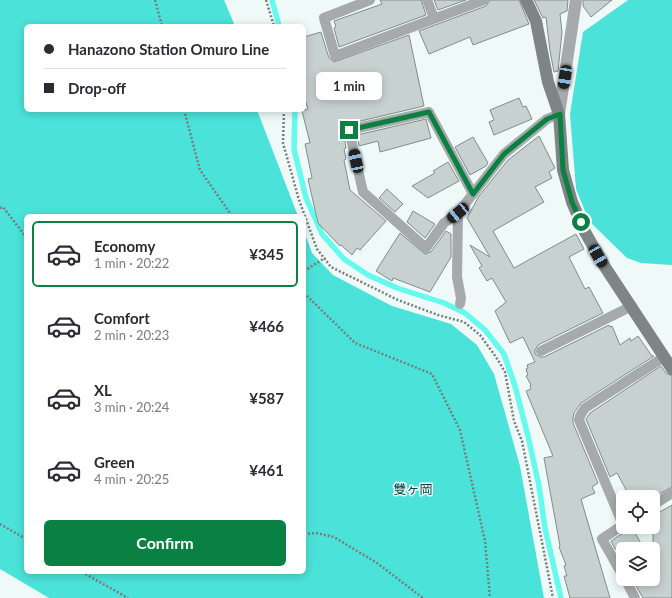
<!DOCTYPE html>
<meta charset="utf-8">
<style>
:root{--surface:#fff;--page:#f2f2f3;--text:#2b2b33;--muted:#7c7c81;--line:#e1e1e2;--accent:#0b8043}
body{margin:0;font-family:Lato,"Noto Sans JP",sans-serif;background:var(--page);color:var(--text);height:100vh;display:flex;flex-direction:column;font-size:15px;white-space:nowrap}
*{box-sizing:border-box;margin:0}
p{font-size:13px;color:var(--muted)}
.icon{flex:none;width:22px;height:22px;fill:none;stroke:currentColor;stroke-width:2;stroke-linecap:round;stroke-linejoin:round}
.map{position:relative;flex:1;overflow:hidden}
.panel{position:absolute;left:24px;top:214px;width:282px;height:360px;display:flex;flex-direction:column;background:var(--surface);border-radius:6px;box-shadow:0 2px 10px #0003}
.panel>*{flex:none}
.top-card{position:absolute;left:24px;top:24px;width:282px;height:88px;border-radius:6px;box-shadow:0 2px 10px #0003;display:grid;align-content:center;height:88px;padding:0 20px;background:var(--surface)}
.buttons{position:absolute;left:616px;top:490px;display:grid;gap:8px}
.buttons a{display:grid;place-items:center;width:44px;height:44px;border-radius:6px;background:var(--surface);box-shadow:0 2px 10px #0003;font-size:20px}
.end{position:absolute;width:18px;height:18px;margin:-9px;border:5px solid #0b8043;background:#fff;box-shadow:0 0 0 2px #fff}
.from{border-radius:50%}
.bubble{position:absolute;height:28px;border-radius:6px;background:var(--surface);box-shadow:0 2px 10px #0003;font-size:13px;font-weight:700;line-height:28px;text-align:center}
.car{position:absolute;width:12px;height:24px;margin:-12px -6px;border-radius:5px;box-shadow:0 0 3px 1px #0007;background:linear-gradient(#222 24%,#8ab4d8 0 40%,#222 0 76%,#8ab4d8 0 86%,#222 0)}
.top-card b{display:flex;align-items:center;gap:14px;height:38px;font-size:15px}
.top-card b+b{border-top:1px solid var(--line)}
.top-card i{width:10px;height:10px;background:var(--text)}
ul{padding:7px 0 0;list-style:none}
li{display:flex;align-items:center;gap:12px;height:66px;margin:0 8px 6px;padding:0 12px;border:2px solid transparent;border-radius:6px}
li div{flex:1}
li b{display:block;font-size:15px}
li em{font-style:normal;font-weight:700}
li.on{border-color:var(--accent)}
li>.icon{width:36px;height:36px;stroke-width:1.5}
.button{display:flex;gap:8px;margin-top:auto;padding:8px 20px}
.button a{flex:1;height:46px;border-radius:6px;background:var(--accent);color:#fff;font-size:16px;font-weight:700;line-height:46px;text-align:center}
.map>svg:first-child{display:block}
.forest{fill:#4be3d9}
.lines{fill:none;stroke-linecap:round;stroke-linejoin:round}
.stream{stroke:#66f9ee;stroke-width:5.5}
.building{fill:#c6d1d0;stroke:#828c8b}
.path{stroke:#767e7d;stroke-width:2.5;stroke-dasharray:2 2;stroke-linecap:butt}
.lane{stroke:#a6aaaa;stroke-width:10}
.street{stroke:#a6aaaa;stroke-width:12}
.secondary{stroke:#7f8585;stroke-width:12}
.route{stroke:#0b8043;stroke-width:5}
.labels{text-anchor:middle;dominant-baseline:central;stroke-width:3;stroke-linejoin:round;paint-order:stroke}
.park-label{font-size:13px;fill:#034a46;stroke:#eef9f8}
</style>
<div class="map">
<svg width="672" height="598" viewBox="0 0 672 598">
<rect width="100%" height="100%" fill="#eef9f8"/>
<g class="forest">
<path d="M0,0H224L235,26H26V110H257L298,216H26V572H304V231L312,253L333,275L392,306L451,324L477,345L494,374L520,466L544,598H49L0,569Z"/>
<path d="M628,0H672V265L641,263L627,258L589,221L576,189L570,114L583,32Z"/>
</g>
<g class="lines">
<g class="stream">
<path d="M272,0L279,26"/>
<path d="M295,110L294,149L306,198L322,234L344,259L368,275L397,288L444,303L465,313L485,330L504,354L515,386L528,436L539,486L545,528L561,598"/>
</g>
</g>
<g class="building">
<path d="M380,0H421L426,15L339,47L334,28L336,27L334,21L382,4Z"/>
<path d="M434,0H466L438,10Z"/>
<path d="M490,0H519L529,24L473,45L470,37L429,54L419,31L486,6Z"/>
<path d="M534,0H568L567,11L560,14L562,32L558,71L554,72L550,51L546,17L543,18Z"/>
<path d="M583,0H612L591,17L583,6Z"/>
<path d="M321,32L329,58L334,62L409,35L424,106L348,124L343,128L346,148L344,149L346,159L344,160L350,190L386,221L360,250L357,248L352,255L341,245L340,246L318,223L308,179L312,178L305,144L310,143L302,111L308,109L304,96V37Z"/>
<path d="M519,98L523,107L526,106L532,119L494,135L489,122L494,120L490,110Z"/>
<path d="M426,119L431,138L380,152L378,141L359,146L357,135Z"/>
<path d="M539,136L555,168L549,172L552,178L535,187L544,202L493,231L514,268L576,234L584,249L569,257L585,289L589,287L603,313L538,345L535,350V354L540,357H544L609,325L610,327L612,326L620,345L630,338L631,341L638,336L652,356H654L581,403L574,413L573,418V423L598,483L592,487L595,493L581,499L610,598H570L564,576H567L564,566L566,565L559,547L560,546L544,458L553,456L526,391L531,389L530,386L531,385L526,376L528,375L526,369L528,368L527,365L535,362L523,337L510,343L495,311L506,302L492,278L487,281L479,268L482,266L470,245L490,257L467,218L479,196L508,160Z"/>
<path d="M473,137L488,163L486,166L470,175L455,147Z"/>
<path d="M448,162L459,181L428,198L412,186L435,173L433,171Z"/>
<path d="M387,189L403,204L395,212L379,198Z"/>
<path d="M413,211L435,224L425,238L407,222Z"/>
<path d="M446,231L451,234V257L430,292L393,278L392,281L376,271L400,233L425,254L431,252Z"/>
<path d="M661,366L666,373L672,376V487L653,497H630L617,473L610,477L586,419L590,413Z"/>
<path d="M672,505V598H643L632,579H653V516Z"/>
<path d="M632,527L644,549H615L611,541Z"/>
</g>
<g class="lines">
<g class="path">
<path d="M155,0L162,26"/>
<path d="M266,0L274,26"/>
<path d="M184,110L200,170L232,216"/>
<path d="M284,110L283,143L299,200L317,249L331,267L398,300L438,315L464,322L480,335L496,357L505,372L514,421L522,441L553,598"/>
<path d="M0,208L3,207L26,237"/>
<path d="M304,271L325,258"/>
<path d="M304,293L355,343L432,374L460,430L485,541L490,598"/>
<path d="M0,524L26,539"/>
<path d="M304,534L316,533L334,537L377,563L423,598"/>
<path d="M82,572L128,598"/>
</g>
<g class="lane">
<path d="M370,0L324,18L335,56L484,0"/>
<path d="M427,0L434,18"/>
<path d="M458,213L444,223L426,248L363,192L349,130L429,112L473,194"/>
<path d="M460,304L461,298L457,277L458,213L504,154L547,119L559,114"/>
<path d="M541,351L632,306"/>
<path d="M653,505L672,493"/>
<path d="M623,525L579,420L580,416L585,408L664,357"/>
<path d="M623,525L602,539L623,576"/>
<path d="M625,579L635,598"/>
</g>
<path class="street" d="M559,114L576,0"/>
<path class="secondary" d="M526,0L536,21L548,82L559,114L563,170L572,202L585,232L605,267L672,369"/>
</g>
<g class="lines">
<path class="route" d="M349,130L429,112L473,194L504,154L547,119L560,114L563,170L572,202L581,222"/>
</g>
<g class="labels">
<g class="park-label">
<text x="413" y="489">雙ヶ岡</text>
</g>
</g>
</svg>
<div class="buttons">
<a><svg class="icon" aria-label="locate" viewBox="0 0 24 24"><circle cx="12" cy="12" r="6"/><path d="M12 2v4M12 18v4M2 12h4M18 12h4"/></svg></a>
<a><svg class="icon" aria-label="layers" viewBox="0 0 24 24"><path d="M12 4l9 5-9 5-9-5zM3 14l9 5 9-5"/></svg></a>
</div>
<i class="end from" style="left:581px;top:222px"></i>
<i class="end" style="left:349px;top:130px"></i>
<div class="bubble" style="left:316px;top:72px;width:66px">1 min</div>
<i class="car" style="left:565px;top:77px;rotate:189deg"></i>
<i class="car" style="left:356px;top:161px;rotate:348deg"></i>
<i class="car" style="left:458px;top:213px;rotate:231deg"></i>
<i class="car" style="left:598px;top:256px;rotate:150deg"></i>
<div class="top-card">
<b><i class="from"></i>Hanazono Station Omuro Line</b>
<b><i></i>Drop-off</b>
</div>
<section class="panel">
<ul>
<li class="on"><svg class="icon" aria-label="car" viewBox="0 0 24 24"><path d="M5 17H2v-5l4-1 3-4h7l3 4 3 1v5h-3M9 17h6M6 11h13"/><circle cx="7" cy="17" r="2"/><circle cx="17" cy="17" r="2"/></svg><div><b>Economy</b><p>1 min · 20:22</p></div><em>¥345</em></li>
<li><svg class="icon" aria-label="car" viewBox="0 0 24 24"><path d="M5 17H2v-5l4-1 3-4h7l3 4 3 1v5h-3M9 17h6M6 11h13"/><circle cx="7" cy="17" r="2"/><circle cx="17" cy="17" r="2"/></svg><div><b>Comfort</b><p>2 min · 20:23</p></div><em>¥466</em></li>
<li><svg class="icon" aria-label="car" viewBox="0 0 24 24"><path d="M5 17H2v-5l4-1 3-4h7l3 4 3 1v5h-3M9 17h6M6 11h13"/><circle cx="7" cy="17" r="2"/><circle cx="17" cy="17" r="2"/></svg><div><b>XL</b><p>3 min · 20:24</p></div><em>¥587</em></li>
<li><svg class="icon" aria-label="car" viewBox="0 0 24 24"><path d="M5 17H2v-5l4-1 3-4h7l3 4 3 1v5h-3M9 17h6M6 11h13"/><circle cx="7" cy="17" r="2"/><circle cx="17" cy="17" r="2"/></svg><div><b>Green</b><p>4 min · 20:25</p></div><em>¥461</em></li>
</ul>
<div class="button"><a>Confirm</a></div>
</section>
</div>
